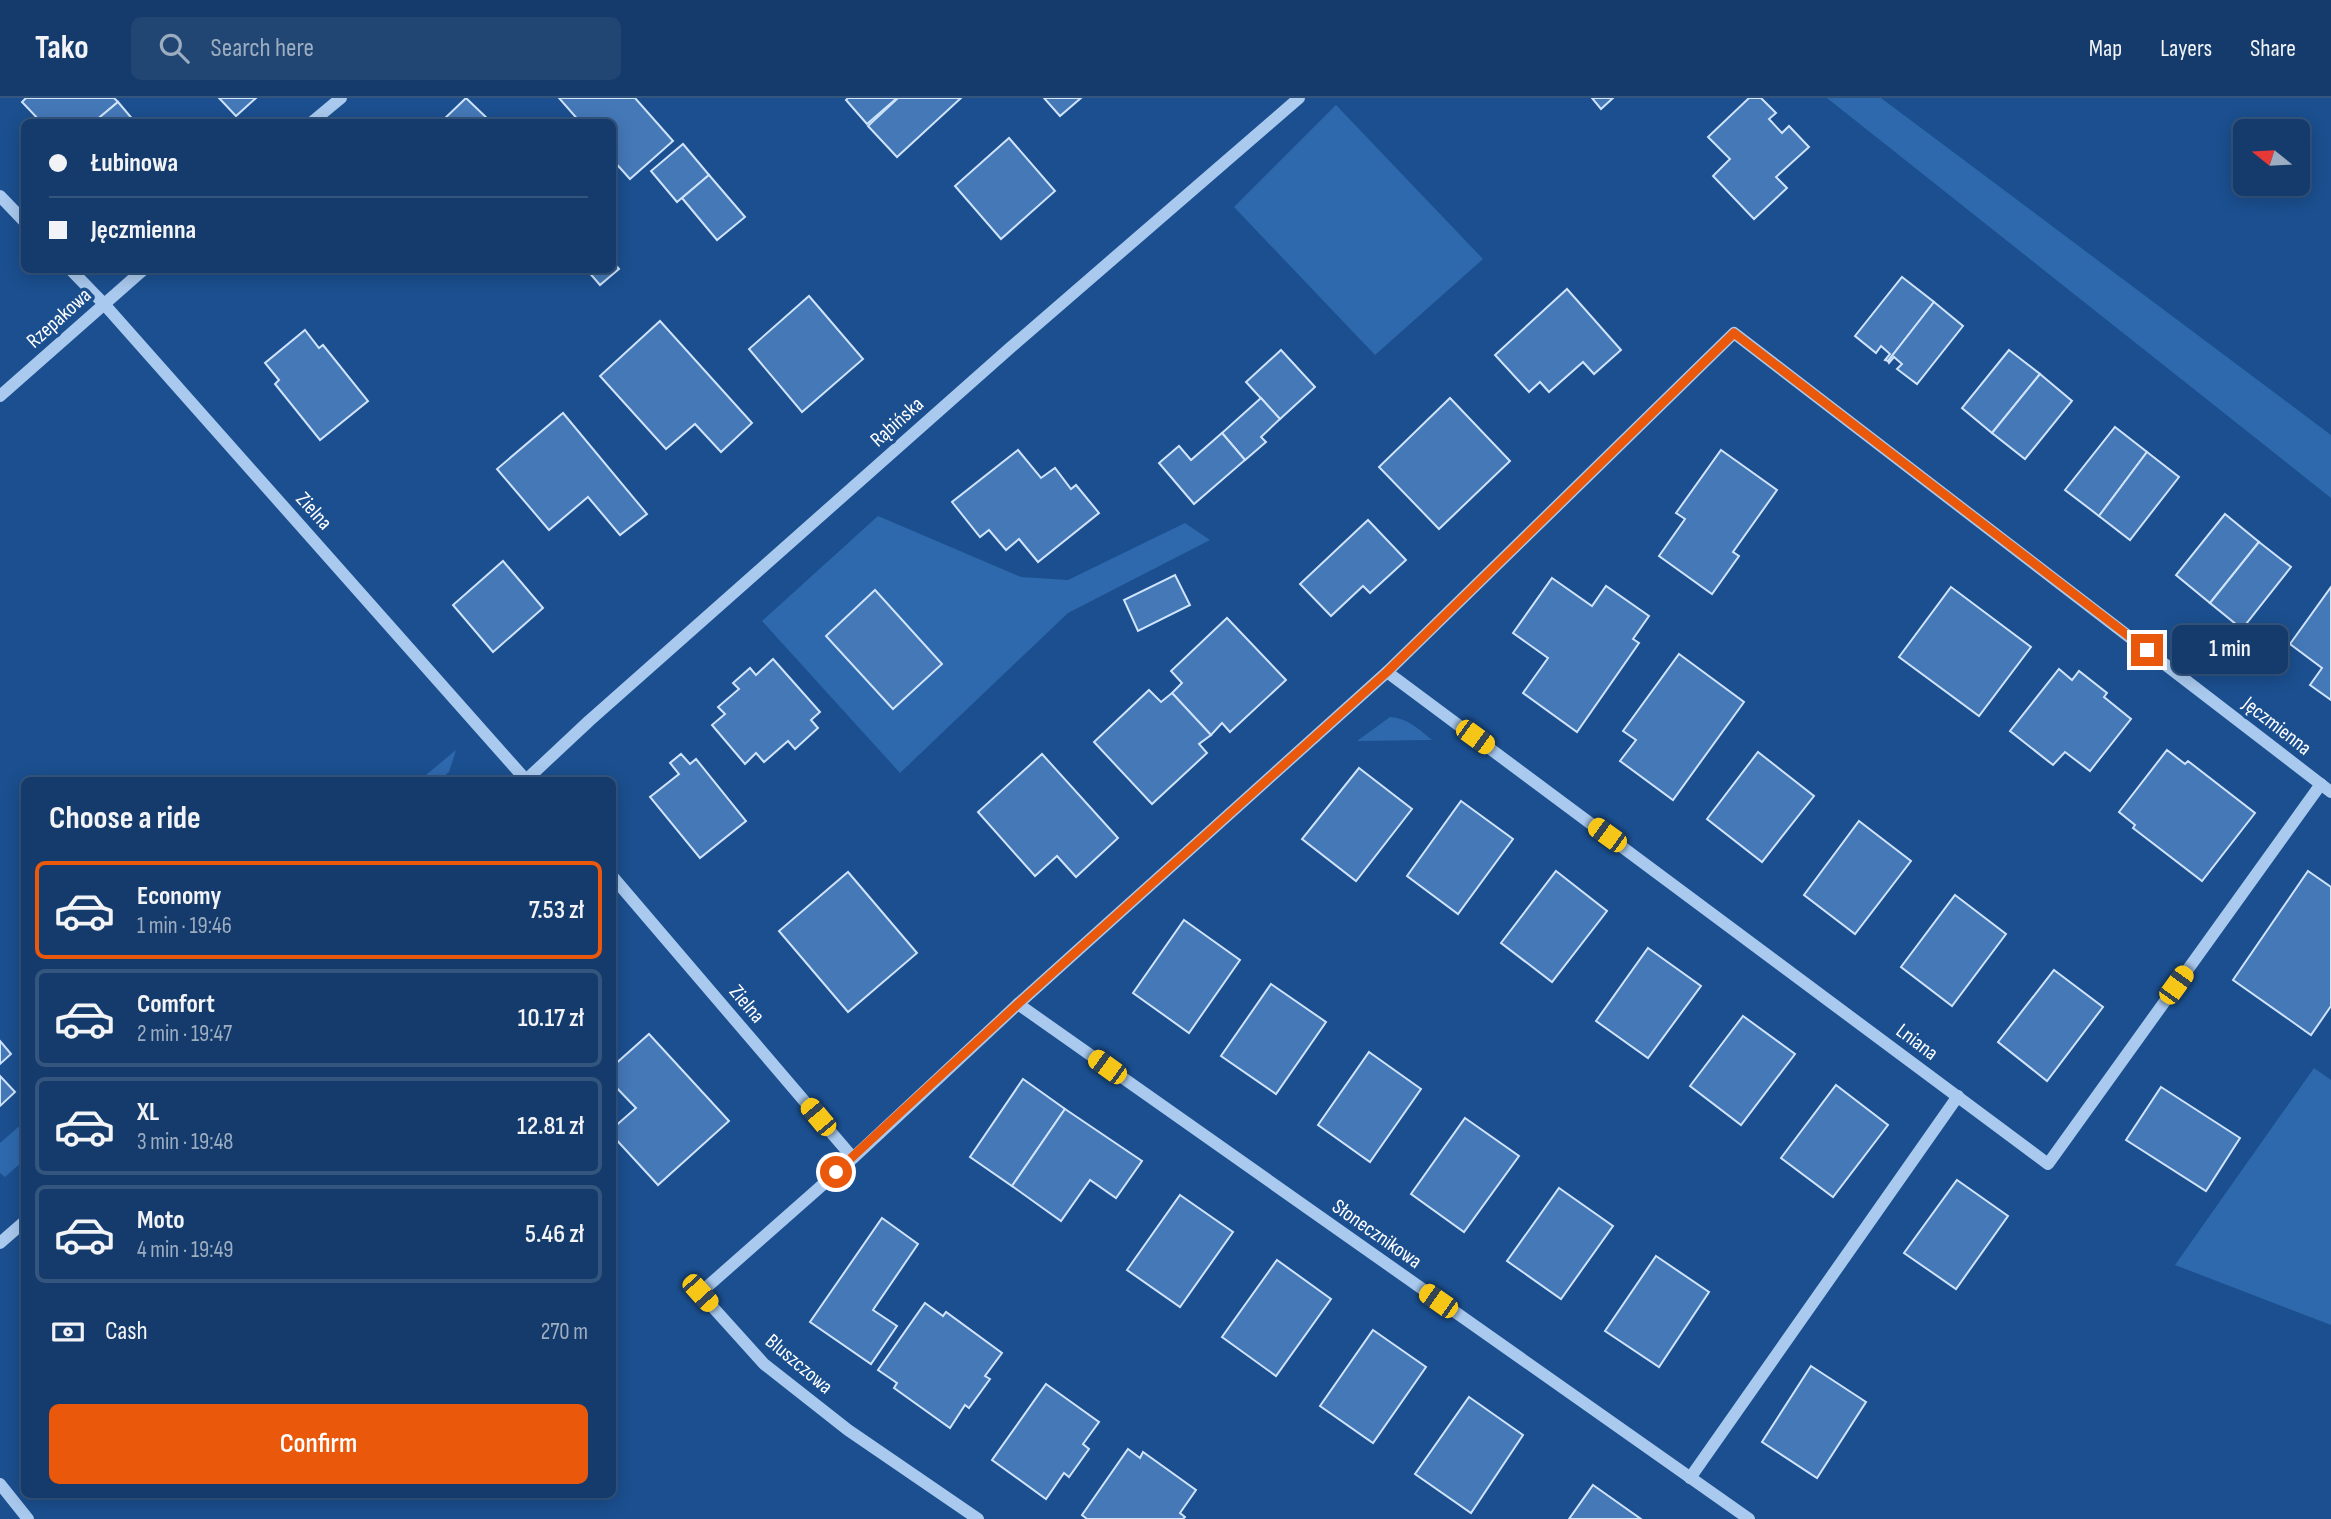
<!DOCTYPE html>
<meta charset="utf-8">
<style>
:root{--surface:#143b6b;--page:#214673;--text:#f1f3f6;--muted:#9dadc1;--line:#33557e;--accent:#ea580c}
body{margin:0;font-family:"Sofia Sans Condensed",sans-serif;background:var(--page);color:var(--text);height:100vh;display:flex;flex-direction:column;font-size:26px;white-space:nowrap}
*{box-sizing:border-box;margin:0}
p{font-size:23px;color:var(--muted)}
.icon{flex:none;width:38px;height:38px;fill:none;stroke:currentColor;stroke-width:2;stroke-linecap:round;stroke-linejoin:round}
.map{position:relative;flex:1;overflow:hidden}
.drawer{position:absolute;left:21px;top:679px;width:595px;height:721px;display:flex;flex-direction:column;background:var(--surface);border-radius:10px;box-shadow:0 4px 18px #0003,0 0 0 2px var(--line)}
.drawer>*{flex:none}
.guide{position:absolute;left:21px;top:21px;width:595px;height:154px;border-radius:10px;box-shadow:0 4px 18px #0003,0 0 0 2px var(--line);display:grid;align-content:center;height:154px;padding:0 28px;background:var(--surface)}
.needle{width:46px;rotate:288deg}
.controls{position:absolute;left:2233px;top:21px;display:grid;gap:14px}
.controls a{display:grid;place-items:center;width:77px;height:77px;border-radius:10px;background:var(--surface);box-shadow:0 4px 18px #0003,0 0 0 2px var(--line);font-size:35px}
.end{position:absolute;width:32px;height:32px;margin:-16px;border:9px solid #ea580c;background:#fff;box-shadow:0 0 0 4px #fff}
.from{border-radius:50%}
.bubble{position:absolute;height:49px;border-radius:10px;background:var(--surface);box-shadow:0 4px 18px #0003,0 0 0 2px var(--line);font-size:23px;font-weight:600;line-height:49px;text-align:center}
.car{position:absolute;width:21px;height:42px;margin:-21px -10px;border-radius:9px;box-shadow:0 0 5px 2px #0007;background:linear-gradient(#f5c518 24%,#345 0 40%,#f5c518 0 76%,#345 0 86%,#f5c518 0)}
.guide b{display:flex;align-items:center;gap:24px;height:66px;font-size:26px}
.guide b+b{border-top:2px solid var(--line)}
.guide i{width:18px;height:18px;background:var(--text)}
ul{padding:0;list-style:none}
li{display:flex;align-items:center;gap:21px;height:98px;margin:0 14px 10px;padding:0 14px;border:4px solid var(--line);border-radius:10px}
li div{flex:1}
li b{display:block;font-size:26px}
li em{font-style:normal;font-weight:600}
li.current{border-color:var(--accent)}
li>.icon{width:63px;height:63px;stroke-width:1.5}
h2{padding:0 28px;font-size:32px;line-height:84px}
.pay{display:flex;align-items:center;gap:18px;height:77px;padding:0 28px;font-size:26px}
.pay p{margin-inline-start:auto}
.primary-button{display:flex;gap:14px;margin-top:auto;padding:14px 28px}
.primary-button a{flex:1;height:80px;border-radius:10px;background:var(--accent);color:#fff;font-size:28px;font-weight:600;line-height:80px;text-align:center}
header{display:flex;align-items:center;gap:42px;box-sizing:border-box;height:98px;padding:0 35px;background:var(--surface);border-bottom:2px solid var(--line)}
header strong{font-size:33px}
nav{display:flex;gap:38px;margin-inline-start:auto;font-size:24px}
.search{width:490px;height:63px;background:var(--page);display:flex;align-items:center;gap:18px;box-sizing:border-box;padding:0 24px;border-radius:10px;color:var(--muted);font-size:26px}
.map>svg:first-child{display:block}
.green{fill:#2e69ad}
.building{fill:#4478b7;stroke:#cfe3fa;stroke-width:2}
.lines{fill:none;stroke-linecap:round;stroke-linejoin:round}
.minor{stroke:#a9c9ee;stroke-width:12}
.route{stroke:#ea580c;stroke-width:9}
.labels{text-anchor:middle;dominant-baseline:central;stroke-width:7;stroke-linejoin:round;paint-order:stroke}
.street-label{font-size:21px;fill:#fff;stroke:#1b4f8f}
</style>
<header>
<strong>Tako</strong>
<div class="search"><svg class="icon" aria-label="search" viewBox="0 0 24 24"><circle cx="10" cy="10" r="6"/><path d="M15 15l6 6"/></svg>Search here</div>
<nav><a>Map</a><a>Layers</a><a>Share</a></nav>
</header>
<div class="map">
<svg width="2331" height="1421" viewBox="0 0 2331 1421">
<rect width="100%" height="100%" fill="#1b4f8f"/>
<g class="green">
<path d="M1827,0H1881L2331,337V400Z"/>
<path d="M1336,7L1483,161L1375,257L1234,109Z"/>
<path d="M878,418L1021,479L1068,482L1185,425L1210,442L1068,515L900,675L762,523Z"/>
<path d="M1390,619C1407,620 1419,631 1432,642L1357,643Z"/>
<path d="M456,652L449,674L439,682H420Z"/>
<path d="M2314,970L2331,982V1227L2175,1167Z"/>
<path d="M24,1024V1062L5,1079L0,1075V1045Z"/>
</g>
<g class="building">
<path d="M26,0H114L118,4L94,24H41L22,4Z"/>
<path d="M219,0H256L236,18Z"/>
<path d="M466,0L491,24H441Z"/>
<path d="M559,0H635L673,43L630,81L612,61V24H580Z"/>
<path d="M848,0H897L867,26L846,2Z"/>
<path d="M898,0H961L897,59L868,28Z"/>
<path d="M1044,0H1081L1060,18Z"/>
<path d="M1592,0H1613L1601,11Z"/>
<path d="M1749,0H1761L1776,15L1769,21L1782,35L1789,28L1809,49L1776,79L1787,90L1754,121L1713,78L1730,61L1708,39Z"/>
<path d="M118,4L135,24H94Z"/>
<path d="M1009,40L1055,93L1001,141L955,88Z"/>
<path d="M683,46L709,77L677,104L651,73Z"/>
<path d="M709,77L745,119L717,142L682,100Z"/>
<path d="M612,163L619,171L600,187L587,172H612Z"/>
<path d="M1902,179L1934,204L1888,263L1885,262L1890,256L1881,248L1876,255L1855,238Z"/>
<path d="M1567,191L1621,252L1594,276L1583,264L1549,294L1540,284L1529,294L1495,257Z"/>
<path d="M809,198L863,261L802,314L749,251Z"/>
<path d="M1934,204L1963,228L1917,286L1897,271L1902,266L1894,259L1889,265L1888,263Z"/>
<path d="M660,223L752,325L721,354L695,326L666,351L600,278Z"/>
<path d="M305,232L319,250L323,247L368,303L320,342L275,286L279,282L265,265Z"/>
<path d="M1281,252L1315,289L1280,321L1246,284Z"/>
<path d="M2009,252L2040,276L1992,335L1962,310Z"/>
<path d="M2040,276L2072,303L2025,361L1992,335Z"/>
<path d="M1261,300L1280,321L1261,339L1266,344L1245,362L1222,335Z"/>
<path d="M1450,300L1510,363L1439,431L1379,369Z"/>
<path d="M563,315L647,416L620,437L588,399L549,432L497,371Z"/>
<path d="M2115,329L2147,354L2099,418L2065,392Z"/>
<path d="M1222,335L1245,362L1194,406L1159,365L1179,348L1191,362Z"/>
<path d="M1018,352L1041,380L1055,370L1071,391L1076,387L1099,415L1038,464L1019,441L1006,452L989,432L980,439L952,404Z"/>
<path d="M1721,352L1777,392L1733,454L1739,458L1712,496L1659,458L1685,421L1676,415Z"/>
<path d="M2147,354L2179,379L2130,442L2099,418Z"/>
<path d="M2225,416L2259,444L2210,505L2176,477Z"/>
<path d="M1368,422L1406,462L1370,495L1363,488L1331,518L1300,486Z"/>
<path d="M2259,444L2291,469L2242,531L2210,505Z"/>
<path d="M503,463L543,510L493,554L453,507Z"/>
<path d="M1175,477L1190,507L1138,533L1124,502Z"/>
<path d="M1552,480L1592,508L1606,488L1649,518L1633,541L1639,545L1577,634L1523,595L1548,560L1513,535Z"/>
<path d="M1951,489L2031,549L1979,618L1899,559Z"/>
<path d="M2331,489V602L2310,587L2322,570L2290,546Z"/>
<path d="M875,492L942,566L893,611L826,538Z"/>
<path d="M1227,520L1286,582L1230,634L1222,625L1211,637L1172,595L1182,585L1171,573Z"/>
<path d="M1679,556L1744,604L1673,702L1620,663L1636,642L1623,633Z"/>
<path d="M773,561L820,614L811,622L818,630L795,651L788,643L764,664L756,655L745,666L712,627L725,616L718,609L739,591L733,585L750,570L756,577Z"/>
<path d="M2059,571L2072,582L2079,573L2107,595L2104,599L2131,621L2090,673L2065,654L2053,667L2010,633Z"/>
<path d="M1149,592L1161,604L1172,595L1211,637L1199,646L1207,655L1152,706L1094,644Z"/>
<path d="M2167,652L2185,666L2188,663L2255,715L2202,783L2133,730L2135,727L2119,714Z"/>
<path d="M1758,654L1814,698L1762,764L1707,721Z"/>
<path d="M681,656L690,666L696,661L746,723L700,760L650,699L679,676L670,665Z"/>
<path d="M1042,656L1118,740L1076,779L1057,758L1035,778L978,714Z"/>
<path d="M1359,670L1412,711L1356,783L1302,741Z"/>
<path d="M1461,703L1513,741L1458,816L1407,778Z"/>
<path d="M1859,723L1911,763L1855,836L1804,797Z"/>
<path d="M1556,773L1607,813L1552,884L1501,845Z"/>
<path d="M2308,773L2331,789V908L2311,937L2233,882Z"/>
<path d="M848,774L917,855L848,914L779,833Z"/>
<path d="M1955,797L2006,836L1952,908L1901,869Z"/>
<path d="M1184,822L1240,862L1189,935L1133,895Z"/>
<path d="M1648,850L1701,888L1648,960L1596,923Z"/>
<path d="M2054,872L2103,909L2047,983L1998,944Z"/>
<path d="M1271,886L1326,924L1276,996L1221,958Z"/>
<path d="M1743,918L1795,956L1741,1027L1690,988Z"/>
<path d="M649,936L729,1023L658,1087L612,1037V1031L636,1010L612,985V969Z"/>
<path d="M0,943L11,956L0,966Z"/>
<path d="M1369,954L1421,991L1370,1064L1318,1027Z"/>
<path d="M0,978L15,994L0,1008Z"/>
<path d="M1023,981L1065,1011L1012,1088L970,1059Z"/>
<path d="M1836,987L1888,1027L1833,1099L1781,1060Z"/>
<path d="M2161,989L2240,1040L2206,1093L2126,1042Z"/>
<path d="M1065,1011L1142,1063L1116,1100L1090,1082L1061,1123L1012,1088Z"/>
<path d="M1465,1020L1519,1058L1464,1134L1411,1096Z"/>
<path d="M1957,1082L2008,1118L1956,1191L1904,1155Z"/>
<path d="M1559,1090L1613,1128L1561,1201L1507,1163Z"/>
<path d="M1180,1097L1233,1134L1180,1209L1127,1172Z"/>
<path d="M882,1120L918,1146L873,1212L897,1228L871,1266L810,1224Z"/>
<path d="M1656,1158L1709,1194L1659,1269L1605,1233Z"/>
<path d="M1277,1162L1331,1201L1276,1278L1222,1239Z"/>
<path d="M925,1205L943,1218L946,1214L1002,1255L985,1278L990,1281L969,1310L965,1307L950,1330L894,1290L897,1285L878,1272Z"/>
<path d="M1373,1232L1426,1269L1373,1345L1320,1308Z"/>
<path d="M1811,1268L1866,1304L1817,1380L1762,1344Z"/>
<path d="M1046,1286L1099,1324L1083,1346L1089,1351L1069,1379L1064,1375L1046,1401L992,1362Z"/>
<path d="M1469,1299L1523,1337L1471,1415L1415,1376Z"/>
<path d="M1128,1351L1140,1360L1143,1354L1196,1392L1180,1415L1185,1419L1183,1421H1087L1082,1417Z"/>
<path d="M1593,1387L1641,1421H1569Z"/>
</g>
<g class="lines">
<g class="minor">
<path d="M312,24L341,0"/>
<path d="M0,98L24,123"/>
<path d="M71,172L104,206L526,682"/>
<path d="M0,298L143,172"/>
<path d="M1387,574L2048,1066L2321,686"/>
<path d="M526,682L589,623L1010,250L1299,0"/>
<path d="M612,778L853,1060"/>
<path d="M1018,906L1749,1421"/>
<path d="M0,1145L24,1124"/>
<path d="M1690,1380L1958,998"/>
<path d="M0,1386L28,1421"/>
<path d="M978,1421L848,1332L764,1266L700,1195L853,1060L1018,906L1387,574L1734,235L2331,694"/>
</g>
</g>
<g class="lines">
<path class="route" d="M836,1074L1018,906L1387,574L1734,235L2147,552"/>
</g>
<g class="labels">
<g class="street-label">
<text transform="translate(59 220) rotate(-42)">Rzepakowa</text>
<text transform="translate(897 324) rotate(-42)">Rąbińska</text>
<text transform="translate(314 413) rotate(48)">Zielna</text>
<text transform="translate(2277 628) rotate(38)">Jęczmienna</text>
<text transform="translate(747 906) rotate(50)">Zielna</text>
<text transform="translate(1917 944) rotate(37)">Lniana</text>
<text transform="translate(1377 1136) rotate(35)">Słonecznikowa</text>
<text transform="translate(799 1266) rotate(40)">Bluszczowa</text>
</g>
</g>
</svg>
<div class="controls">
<a><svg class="needle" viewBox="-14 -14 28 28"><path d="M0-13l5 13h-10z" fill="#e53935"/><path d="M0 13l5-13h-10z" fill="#9dadc1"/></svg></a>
</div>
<i class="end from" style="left:836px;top:1074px"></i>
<i class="end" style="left:2147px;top:552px"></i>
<div class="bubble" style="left:2172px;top:527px;width:116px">1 min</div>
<i class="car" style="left:1475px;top:639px;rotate:126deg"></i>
<i class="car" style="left:1607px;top:737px;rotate:306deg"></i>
<i class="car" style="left:2176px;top:887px;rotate:36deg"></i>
<i class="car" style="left:1107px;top:969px;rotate:306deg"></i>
<i class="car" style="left:818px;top:1019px;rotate:320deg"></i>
<i class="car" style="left:700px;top:1195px;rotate:138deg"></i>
<i class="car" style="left:1438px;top:1203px;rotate:305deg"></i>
<div class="guide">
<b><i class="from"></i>Łubinowa</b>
<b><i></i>Jęczmienna</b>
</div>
<section class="drawer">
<h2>Choose a ride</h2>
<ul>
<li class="current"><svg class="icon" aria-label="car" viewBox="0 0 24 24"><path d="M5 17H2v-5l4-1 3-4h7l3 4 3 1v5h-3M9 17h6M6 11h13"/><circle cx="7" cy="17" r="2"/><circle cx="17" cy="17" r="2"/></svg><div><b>Economy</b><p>1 min · 19:46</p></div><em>7.53 zł</em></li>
<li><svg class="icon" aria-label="car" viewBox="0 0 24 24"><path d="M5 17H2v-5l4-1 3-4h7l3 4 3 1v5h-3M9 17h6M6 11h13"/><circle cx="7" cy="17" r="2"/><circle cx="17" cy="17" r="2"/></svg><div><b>Comfort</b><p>2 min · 19:47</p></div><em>10.17 zł</em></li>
<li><svg class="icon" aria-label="car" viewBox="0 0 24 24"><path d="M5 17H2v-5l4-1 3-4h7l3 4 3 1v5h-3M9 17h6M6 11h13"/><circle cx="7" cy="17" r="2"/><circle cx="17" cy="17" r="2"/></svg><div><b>XL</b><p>3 min · 19:48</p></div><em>12.81 zł</em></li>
<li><svg class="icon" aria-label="car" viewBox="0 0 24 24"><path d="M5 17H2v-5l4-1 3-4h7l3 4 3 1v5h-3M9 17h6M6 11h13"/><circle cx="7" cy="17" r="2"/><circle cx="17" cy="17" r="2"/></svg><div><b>Moto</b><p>4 min · 19:49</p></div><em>5.46 zł</em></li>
</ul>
<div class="pay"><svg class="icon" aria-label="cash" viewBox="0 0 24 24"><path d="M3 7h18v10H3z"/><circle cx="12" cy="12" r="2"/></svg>Cash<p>270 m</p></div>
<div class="primary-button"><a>Confirm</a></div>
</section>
</div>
